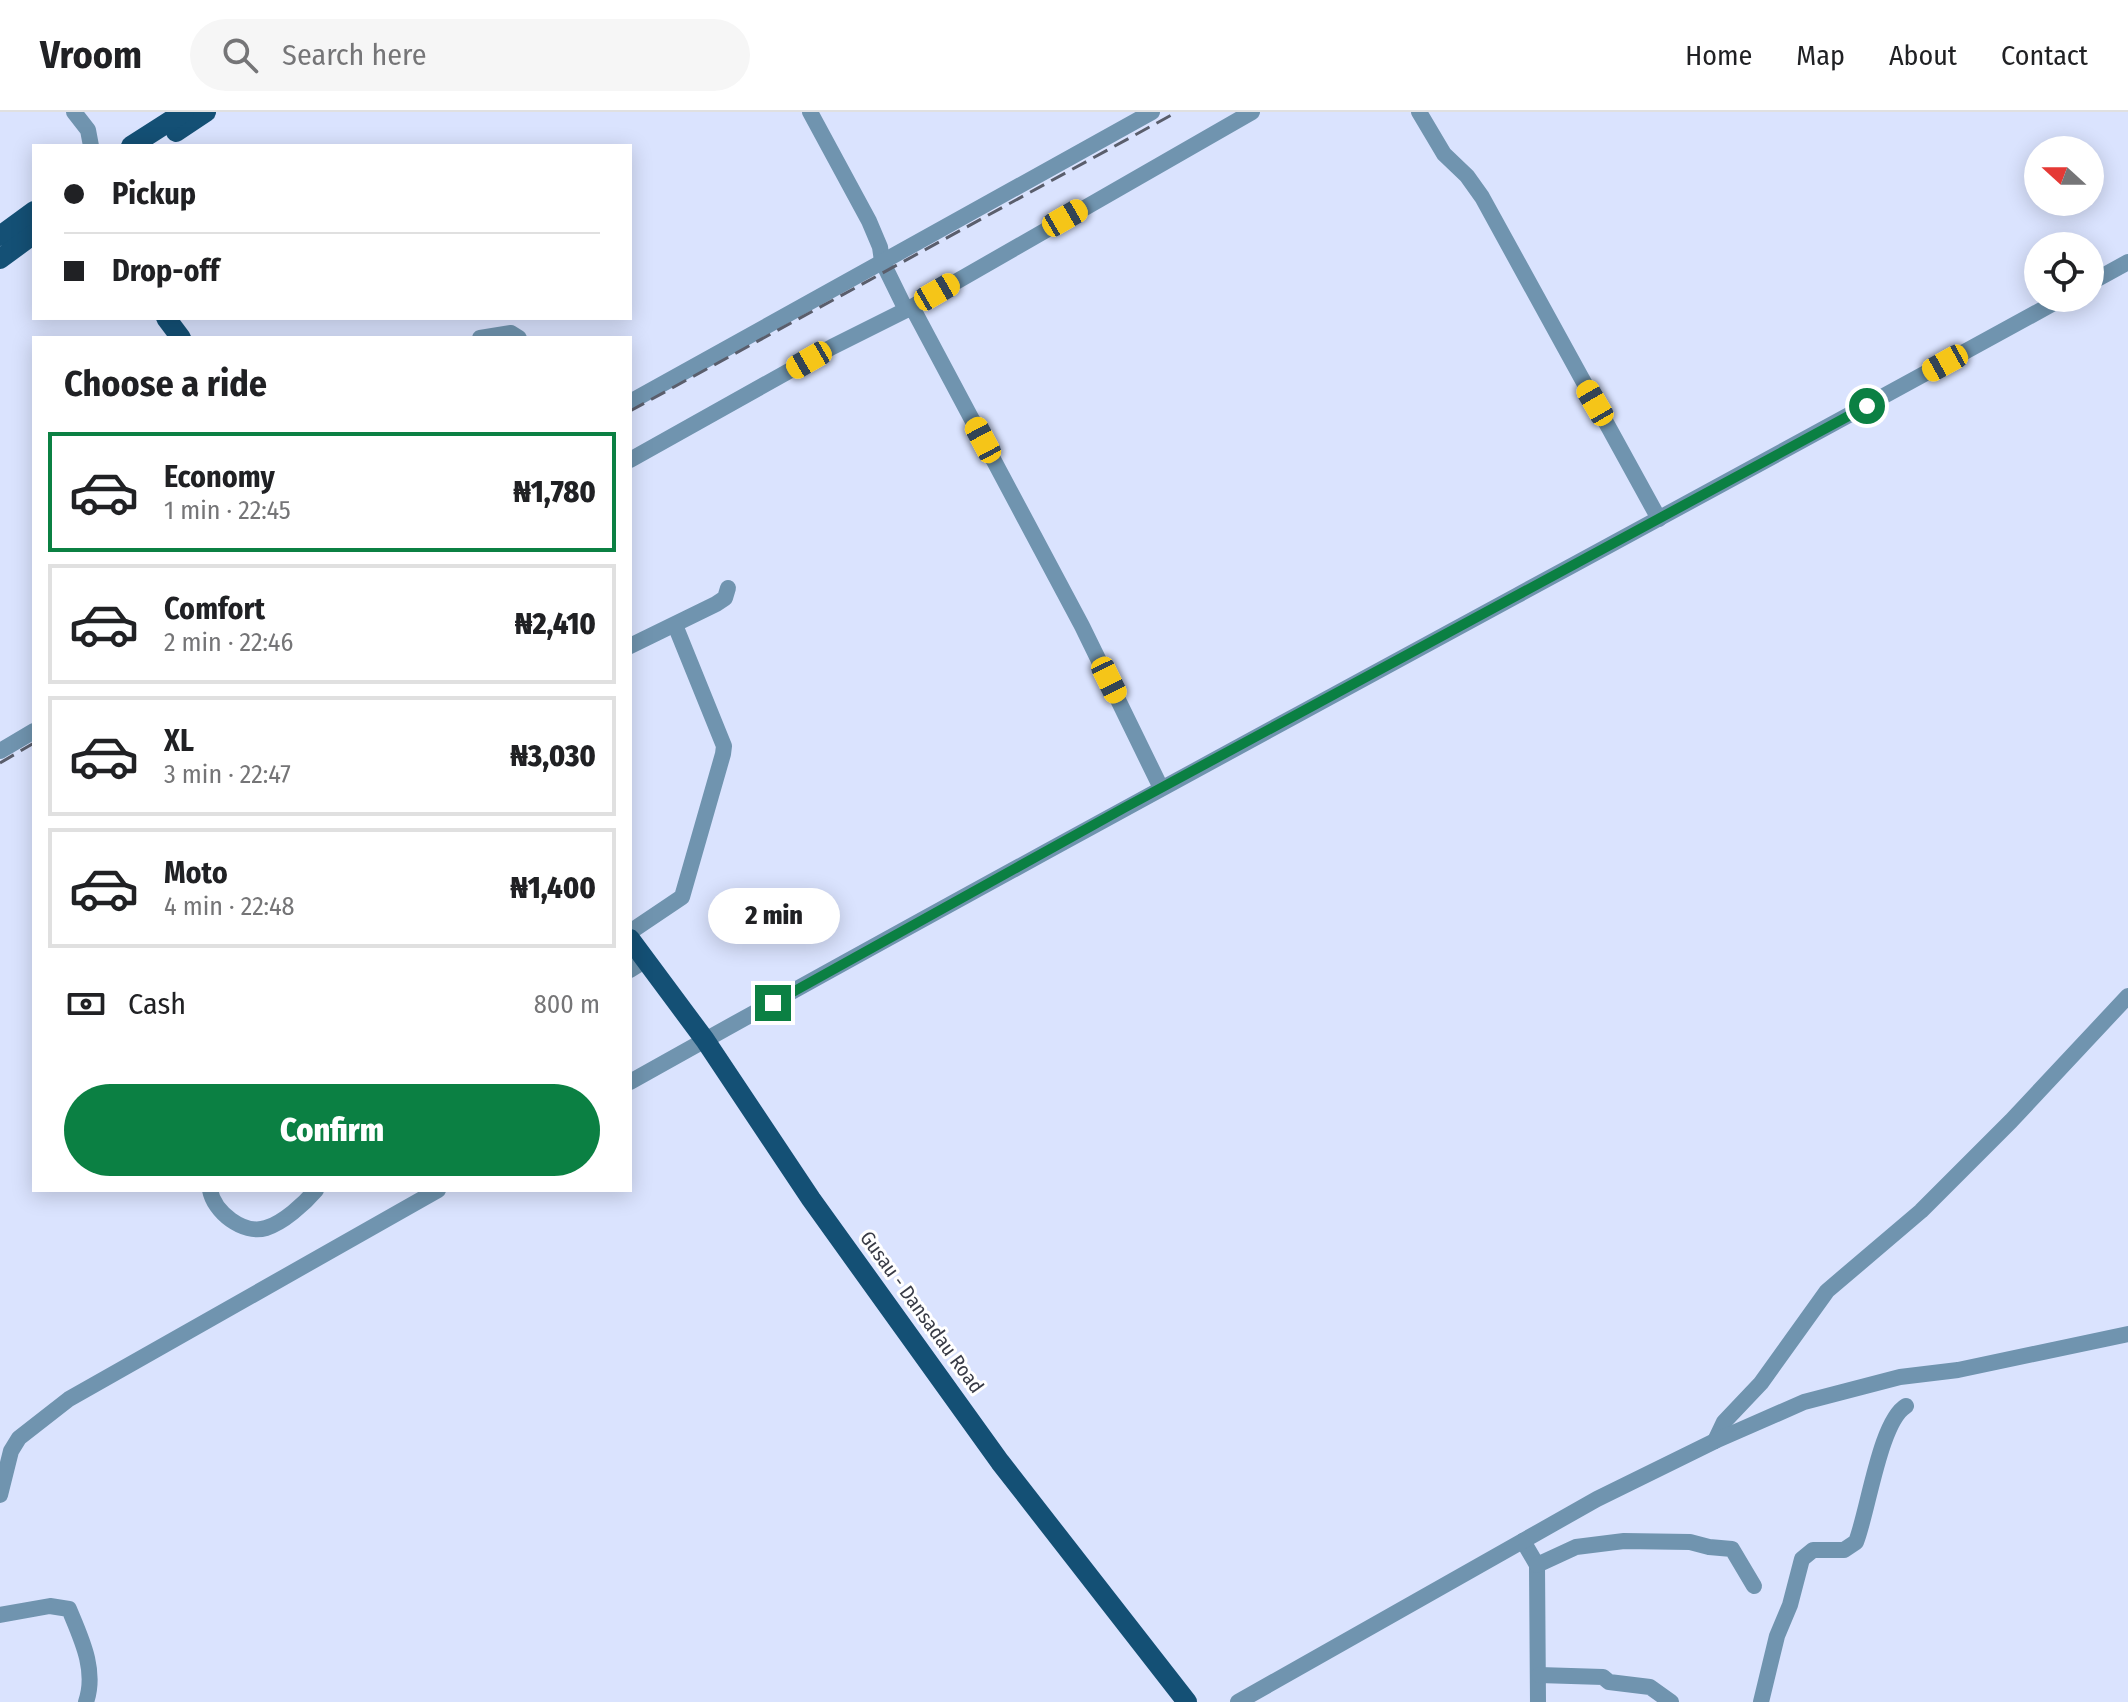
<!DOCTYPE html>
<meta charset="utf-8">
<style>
:root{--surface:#fff;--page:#f6f6f6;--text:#202124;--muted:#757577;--line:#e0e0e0;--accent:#0b8043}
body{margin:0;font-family:"Fira Sans Condensed",sans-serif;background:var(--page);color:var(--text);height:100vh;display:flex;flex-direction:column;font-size:30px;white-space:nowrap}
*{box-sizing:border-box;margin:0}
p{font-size:26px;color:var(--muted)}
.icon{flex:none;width:44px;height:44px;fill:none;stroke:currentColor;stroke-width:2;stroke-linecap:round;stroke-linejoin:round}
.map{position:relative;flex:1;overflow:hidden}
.panel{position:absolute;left:32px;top:224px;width:600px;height:856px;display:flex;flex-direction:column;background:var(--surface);border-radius:0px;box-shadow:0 4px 20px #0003}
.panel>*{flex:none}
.top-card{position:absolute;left:32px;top:32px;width:600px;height:176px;border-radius:0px;box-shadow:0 4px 20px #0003;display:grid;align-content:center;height:176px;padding:0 32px;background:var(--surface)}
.needle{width:52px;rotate:291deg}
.tools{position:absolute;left:2024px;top:24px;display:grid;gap:16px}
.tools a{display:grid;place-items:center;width:80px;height:80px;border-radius:50%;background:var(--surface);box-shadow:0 4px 20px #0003;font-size:40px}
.end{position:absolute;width:36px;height:36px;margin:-18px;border:10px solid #0b8043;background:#fff;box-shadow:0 0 0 4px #fff}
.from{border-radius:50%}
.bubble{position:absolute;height:56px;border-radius:28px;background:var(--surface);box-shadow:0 4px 20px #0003;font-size:26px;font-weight:800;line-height:56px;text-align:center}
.car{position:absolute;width:24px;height:48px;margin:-24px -12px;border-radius:10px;box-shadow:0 0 6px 2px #0007;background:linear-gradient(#f5c518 24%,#345 0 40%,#f5c518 0 76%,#345 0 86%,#f5c518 0)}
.top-card b{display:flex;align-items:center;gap:28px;height:76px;font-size:30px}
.top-card b+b{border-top:2px solid var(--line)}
.top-card i{width:20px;height:20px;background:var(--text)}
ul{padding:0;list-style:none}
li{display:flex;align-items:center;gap:24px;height:120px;margin:0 16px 12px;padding:0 16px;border:4px solid var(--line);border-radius:0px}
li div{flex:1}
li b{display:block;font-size:30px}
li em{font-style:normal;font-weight:800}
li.active{border-color:var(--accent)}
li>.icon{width:72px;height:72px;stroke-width:1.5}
h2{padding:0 32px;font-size:36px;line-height:96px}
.pay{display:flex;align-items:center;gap:20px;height:88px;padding:0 32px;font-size:30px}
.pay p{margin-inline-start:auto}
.primary-button{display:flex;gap:16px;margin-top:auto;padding:16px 32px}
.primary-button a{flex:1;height:92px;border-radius:48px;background:var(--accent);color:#fff;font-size:32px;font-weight:800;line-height:92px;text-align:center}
header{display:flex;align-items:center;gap:48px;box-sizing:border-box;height:112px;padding:0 40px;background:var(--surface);border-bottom:2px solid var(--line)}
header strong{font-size:38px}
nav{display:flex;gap:44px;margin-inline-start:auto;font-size:28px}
.search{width:560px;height:72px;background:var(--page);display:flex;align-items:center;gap:20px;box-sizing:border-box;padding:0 28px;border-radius:44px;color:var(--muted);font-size:30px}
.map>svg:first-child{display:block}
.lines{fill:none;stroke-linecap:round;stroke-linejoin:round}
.minor{stroke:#7094af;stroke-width:16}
.major{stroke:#145075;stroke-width:20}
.rail{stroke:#5a5e6c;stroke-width:3;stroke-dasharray:16 8;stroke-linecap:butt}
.route{stroke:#0b8043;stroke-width:10}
.labels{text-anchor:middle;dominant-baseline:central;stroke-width:6;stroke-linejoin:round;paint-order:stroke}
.street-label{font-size:20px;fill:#383b46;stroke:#fff}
</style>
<header>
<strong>Vroom</strong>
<div class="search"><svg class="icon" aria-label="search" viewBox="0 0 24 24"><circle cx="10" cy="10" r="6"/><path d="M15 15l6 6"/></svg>Search here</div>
<nav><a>Home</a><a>Map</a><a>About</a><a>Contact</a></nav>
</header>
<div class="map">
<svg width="2128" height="1590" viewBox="0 0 2128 1590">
<rect width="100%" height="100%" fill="#dae3fe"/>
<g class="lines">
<g class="minor">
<path d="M74,0L88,18L91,34"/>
<path d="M810,0L869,109L880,135L882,149L906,198"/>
<path d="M1419,0L1444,42L1467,64L1482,85L1659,407"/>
<path d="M2090,171L2128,150"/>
<path d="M912,195L1082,514L1161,676"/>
<path d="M480,226L511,221L519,226"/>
<path d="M630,290L1152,0"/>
<path d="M630,348L832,235L912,195L1252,0"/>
<path d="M630,534L716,492L725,486L728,476"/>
<path d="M0,639L34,619"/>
<path d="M630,820L682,785L723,642L724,634L675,513"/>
<path d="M630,858L646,848"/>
<path d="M630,970C1105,704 1586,448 2063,186"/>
<path d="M210,1078C214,1100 243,1123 266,1116C283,1111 304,1092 316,1078"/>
<path d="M1715,1329L1724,1310L1761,1271L1827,1179L1921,1099L2011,1009L2128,884"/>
<path d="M0,1383L11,1339L19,1326L69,1287L438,1078"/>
<path d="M1523,1429L1537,1453L1538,1590"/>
<path d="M1537,1453L1576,1435L1624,1429L1690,1430L1709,1435L1732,1437L1754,1474"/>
<path d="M0,1503L50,1494L69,1497C81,1526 97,1558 86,1590"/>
<path d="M1539,1563L1603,1565L1609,1570L1650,1575L1671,1590"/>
<path d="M1238,1590L1597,1387L1715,1329L1804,1290L1900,1265L1958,1258L2128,1222"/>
<path d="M1761,1590L1777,1524L1790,1493L1802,1447L1813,1438H1844L1856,1430C1868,1400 1880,1309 1906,1294"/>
</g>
<g class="major">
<path d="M176,20L206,0"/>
<path d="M131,34L184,0"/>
<path d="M0,124L34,99"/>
<path d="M0,147L34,122"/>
<path d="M166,206L181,226"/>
<path d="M630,827L705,928L811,1087L1000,1350L1187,1590"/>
</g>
<g class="rail">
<path d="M630,299L1177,0"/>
<path d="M0,651L34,631"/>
</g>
</g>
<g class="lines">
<path class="route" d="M773,891L1124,696L1867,294"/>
</g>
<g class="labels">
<g class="street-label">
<text transform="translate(922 1200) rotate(54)">Gusau - Dansadau Road</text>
</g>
</g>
</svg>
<div class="tools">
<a><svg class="needle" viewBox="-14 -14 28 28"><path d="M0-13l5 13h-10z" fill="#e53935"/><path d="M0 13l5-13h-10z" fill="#757577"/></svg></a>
<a><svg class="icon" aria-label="locate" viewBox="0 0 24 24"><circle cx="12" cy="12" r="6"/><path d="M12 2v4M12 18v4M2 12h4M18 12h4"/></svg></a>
</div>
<i class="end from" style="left:1867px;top:294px"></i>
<i class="end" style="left:773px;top:891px"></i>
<div class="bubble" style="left:708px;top:776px;width:132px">2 min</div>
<i class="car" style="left:1065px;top:106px;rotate:60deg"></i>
<i class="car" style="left:937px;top:180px;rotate:60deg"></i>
<i class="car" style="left:809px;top:248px;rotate:240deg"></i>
<i class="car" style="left:1945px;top:251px;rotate:241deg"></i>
<i class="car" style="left:1595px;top:291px;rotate:330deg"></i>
<i class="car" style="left:983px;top:328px;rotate:332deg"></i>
<i class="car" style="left:1109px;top:568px;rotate:154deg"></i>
<div class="top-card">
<b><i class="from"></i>Pickup</b>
<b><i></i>Drop-off</b>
</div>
<section class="panel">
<h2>Choose a ride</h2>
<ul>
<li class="active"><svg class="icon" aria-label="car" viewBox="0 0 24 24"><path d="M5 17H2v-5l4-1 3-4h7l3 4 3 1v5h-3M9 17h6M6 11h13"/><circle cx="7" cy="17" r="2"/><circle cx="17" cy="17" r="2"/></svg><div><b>Economy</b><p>1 min · 22:45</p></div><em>₦1,780</em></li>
<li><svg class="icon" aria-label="car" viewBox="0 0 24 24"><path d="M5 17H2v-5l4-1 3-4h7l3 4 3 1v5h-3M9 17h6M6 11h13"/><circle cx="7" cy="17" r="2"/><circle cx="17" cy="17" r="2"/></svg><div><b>Comfort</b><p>2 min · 22:46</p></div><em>₦2,410</em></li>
<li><svg class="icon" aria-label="car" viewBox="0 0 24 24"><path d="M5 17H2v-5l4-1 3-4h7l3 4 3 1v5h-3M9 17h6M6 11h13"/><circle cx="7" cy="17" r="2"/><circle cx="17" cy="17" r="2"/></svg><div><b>XL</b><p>3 min · 22:47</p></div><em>₦3,030</em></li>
<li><svg class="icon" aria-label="car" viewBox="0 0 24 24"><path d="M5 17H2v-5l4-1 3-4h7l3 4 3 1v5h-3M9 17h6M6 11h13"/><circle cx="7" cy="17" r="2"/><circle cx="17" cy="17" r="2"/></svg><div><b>Moto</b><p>4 min · 22:48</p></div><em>₦1,400</em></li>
</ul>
<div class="pay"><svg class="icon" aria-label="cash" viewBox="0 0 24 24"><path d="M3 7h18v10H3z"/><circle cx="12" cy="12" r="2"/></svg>Cash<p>800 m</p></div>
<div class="primary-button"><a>Confirm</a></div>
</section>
</div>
